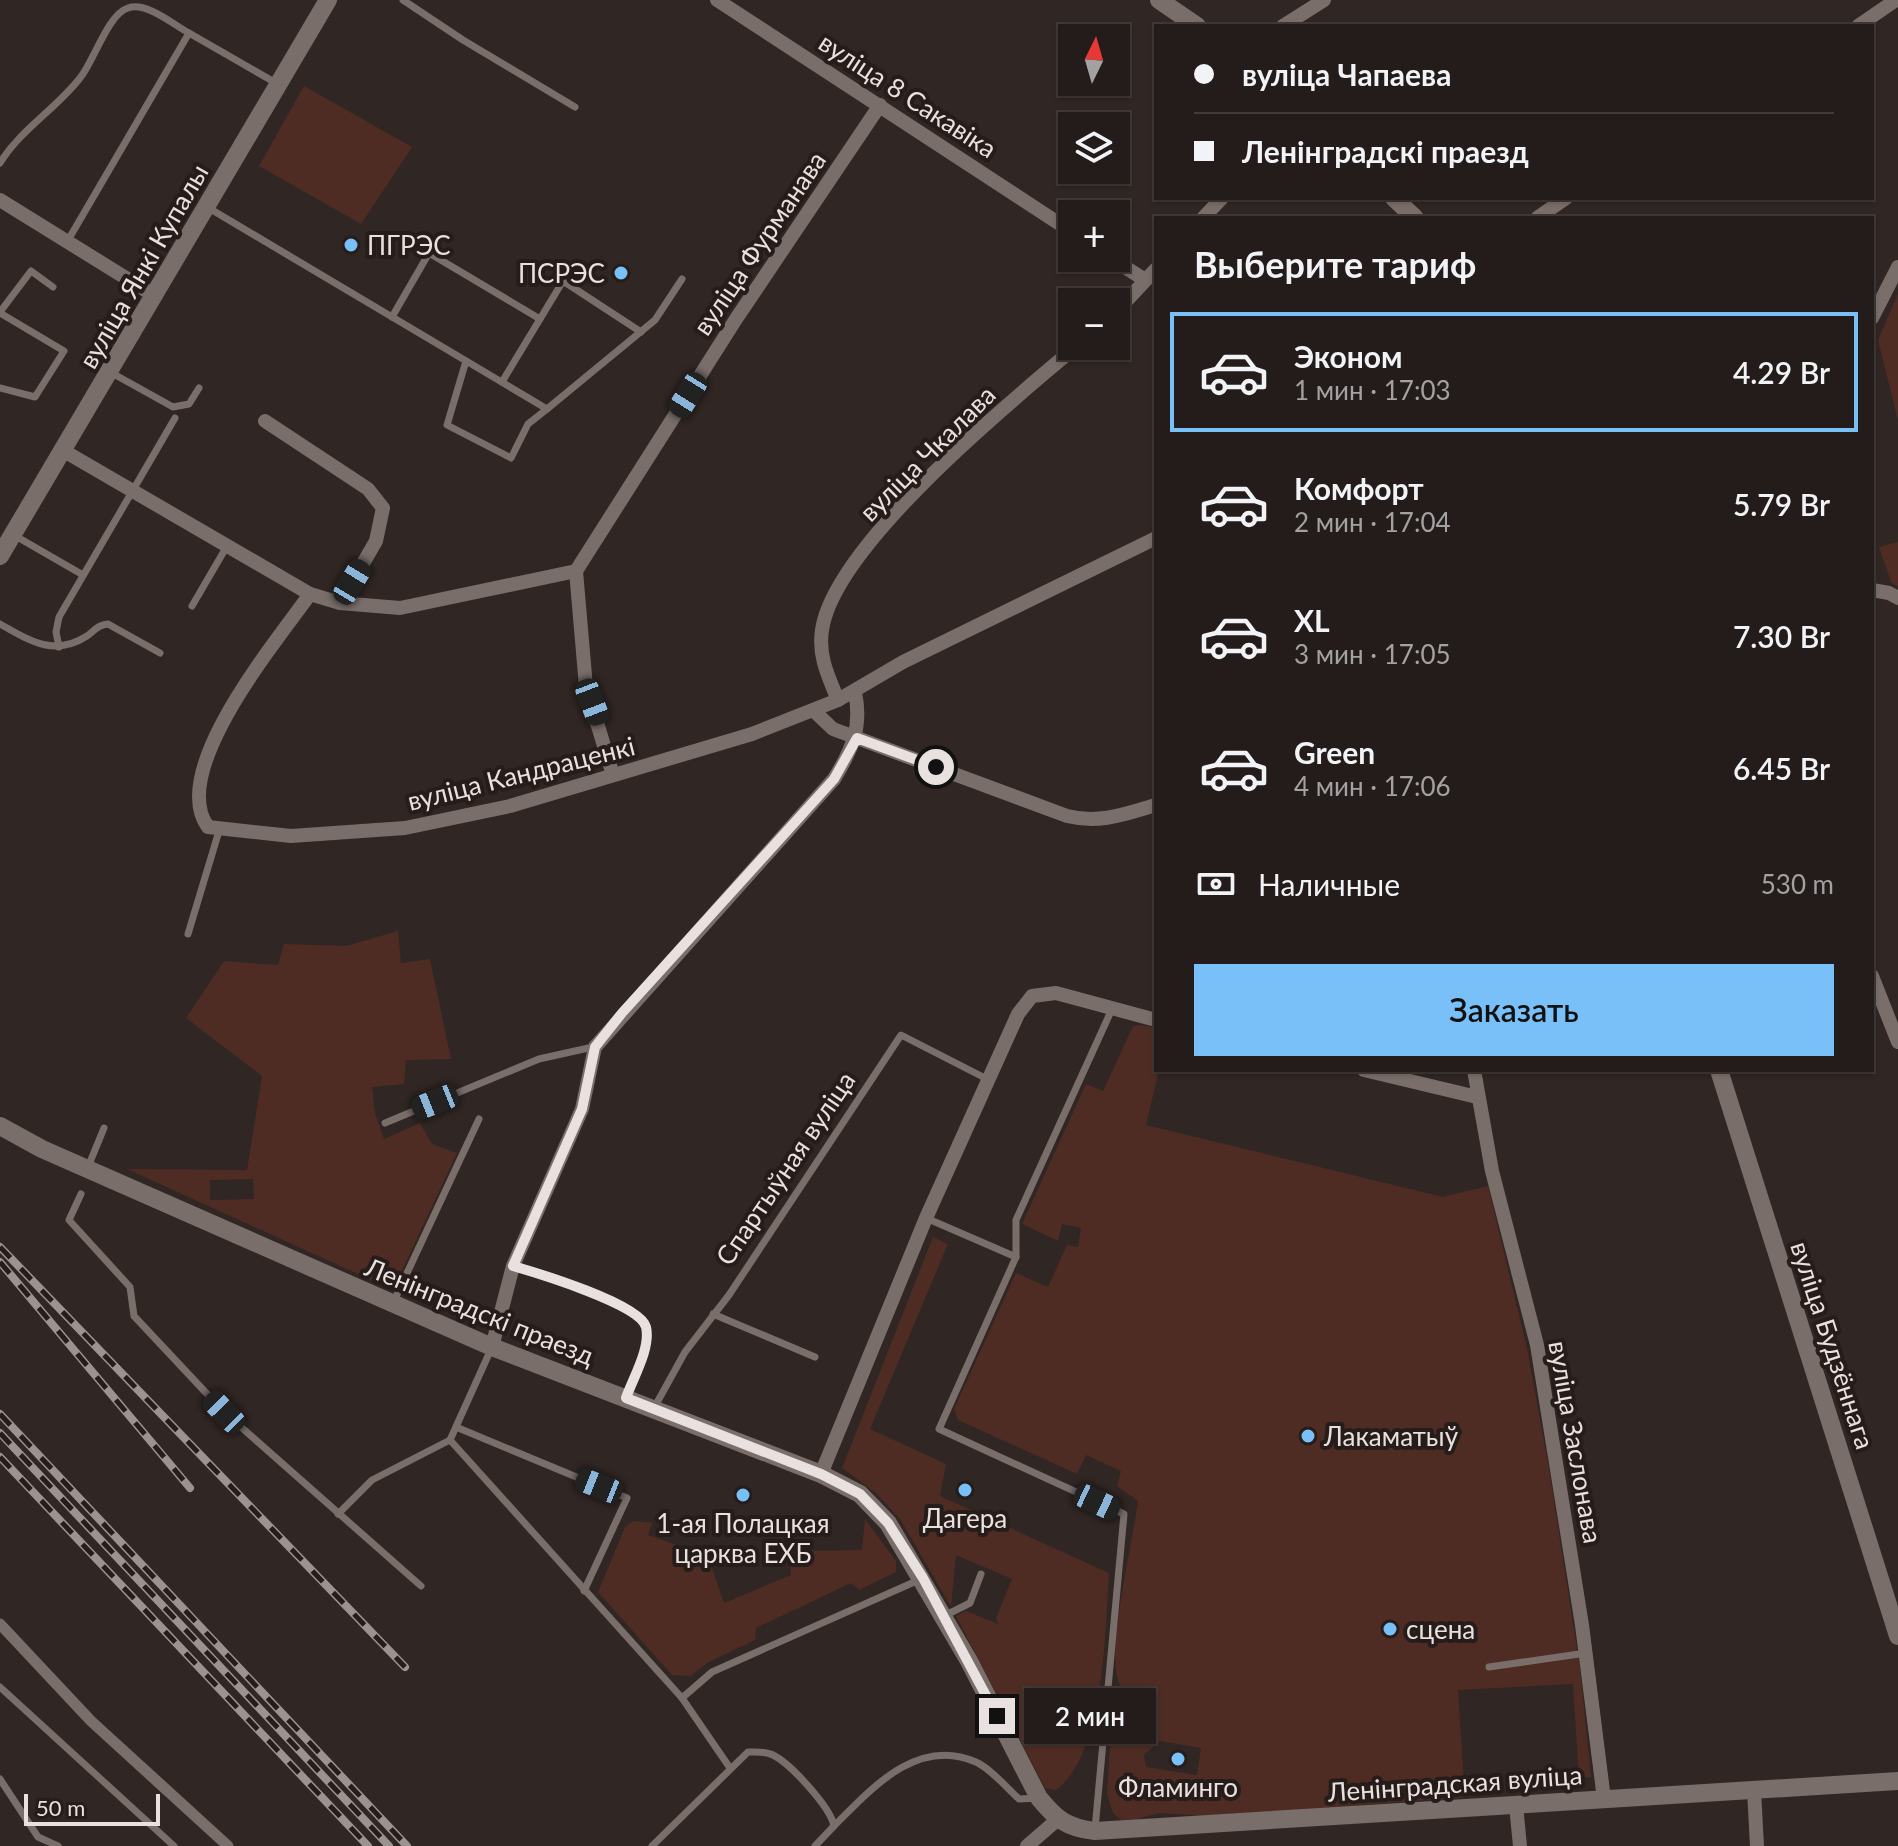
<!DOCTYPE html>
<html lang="ru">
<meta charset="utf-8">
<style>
:root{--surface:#241c1a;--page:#2c2523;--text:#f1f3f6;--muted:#a3a1a2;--line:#413a39;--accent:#79bff8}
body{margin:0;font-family:Lato,sans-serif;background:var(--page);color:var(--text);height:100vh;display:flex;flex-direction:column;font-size:30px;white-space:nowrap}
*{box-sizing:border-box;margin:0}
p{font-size:26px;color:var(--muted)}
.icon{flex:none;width:44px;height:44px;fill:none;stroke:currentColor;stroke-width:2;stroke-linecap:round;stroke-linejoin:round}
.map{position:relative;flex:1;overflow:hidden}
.sheet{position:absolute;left:1154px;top:216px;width:720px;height:856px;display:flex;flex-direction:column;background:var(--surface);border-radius:0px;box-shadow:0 2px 6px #0004,0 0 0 2px var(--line)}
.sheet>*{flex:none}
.top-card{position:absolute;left:1154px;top:24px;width:720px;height:176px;border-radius:0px;box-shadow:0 2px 6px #0004,0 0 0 2px var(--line);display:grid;align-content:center;height:176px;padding:0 40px;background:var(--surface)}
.needle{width:52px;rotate:5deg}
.controls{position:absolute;left:1058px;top:24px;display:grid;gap:16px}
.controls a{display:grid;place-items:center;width:72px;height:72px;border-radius:0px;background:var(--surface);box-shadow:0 2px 6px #0004,0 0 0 2px var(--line);font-size:40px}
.scale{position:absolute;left:24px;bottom:20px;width:136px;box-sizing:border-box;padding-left:8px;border:4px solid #e8e1df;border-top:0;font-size:22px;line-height:28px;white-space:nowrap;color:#e8e1df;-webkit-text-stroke:6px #261c1a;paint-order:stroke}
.end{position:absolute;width:36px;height:36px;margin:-18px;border:10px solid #e8e1df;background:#111;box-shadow:0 0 0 4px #111}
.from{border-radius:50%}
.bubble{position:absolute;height:56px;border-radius:0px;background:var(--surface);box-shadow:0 2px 6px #0004,0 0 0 2px var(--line);font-size:26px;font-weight:600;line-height:56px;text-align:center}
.car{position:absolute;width:24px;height:48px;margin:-24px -12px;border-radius:10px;box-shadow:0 0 6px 2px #0007;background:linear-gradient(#222 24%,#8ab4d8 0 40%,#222 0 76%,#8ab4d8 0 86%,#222 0)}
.top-card b{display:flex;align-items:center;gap:28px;height:76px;font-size:30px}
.top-card b+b{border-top:2px solid var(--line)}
.top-card i{width:20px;height:20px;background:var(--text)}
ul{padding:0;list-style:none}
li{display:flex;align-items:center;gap:24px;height:120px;margin:0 16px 12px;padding:0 24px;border:4px solid transparent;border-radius:0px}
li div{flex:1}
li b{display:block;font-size:30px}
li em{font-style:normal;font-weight:600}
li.active{border-color:var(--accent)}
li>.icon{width:72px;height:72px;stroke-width:1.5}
h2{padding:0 40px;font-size:36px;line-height:96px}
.pay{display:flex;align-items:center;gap:20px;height:88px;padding:0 40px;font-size:30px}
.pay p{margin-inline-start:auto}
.cta{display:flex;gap:16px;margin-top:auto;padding:16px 40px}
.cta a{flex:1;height:92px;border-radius:0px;background:var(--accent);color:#111;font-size:32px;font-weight:600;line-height:92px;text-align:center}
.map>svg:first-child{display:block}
.green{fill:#4e2c23;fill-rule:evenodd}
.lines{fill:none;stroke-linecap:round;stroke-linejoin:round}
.service{stroke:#7a6e6a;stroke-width:7}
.pedestrian{stroke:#7a6e6a;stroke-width:11}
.minor{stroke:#7a6e6a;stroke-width:14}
.tertiary{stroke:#7a6e6a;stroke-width:18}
.rail-casing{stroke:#9b9390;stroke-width:8}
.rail{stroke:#261c1a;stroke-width:5;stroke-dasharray:15;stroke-linecap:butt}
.route{stroke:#e8e1df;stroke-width:10}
.poi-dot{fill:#79bff8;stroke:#261c1a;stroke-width:3}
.labels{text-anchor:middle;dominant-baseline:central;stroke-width:8;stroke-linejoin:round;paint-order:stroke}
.street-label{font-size:26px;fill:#e8e1df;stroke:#261c1a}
.poi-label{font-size:26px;fill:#e8e1df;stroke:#261c1a;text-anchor:start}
</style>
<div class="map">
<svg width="1898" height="1846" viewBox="0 0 1898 1846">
<rect width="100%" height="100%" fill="#302623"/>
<g class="green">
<path d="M304,86L412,147L361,224L259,166Z"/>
<path d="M1898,294V421L1878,340Z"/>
<path d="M1898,542V587L1891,582L1879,547Z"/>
<path d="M398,931L401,963L430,959L451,1059L406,1060L404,1084L372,1087L375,1113L384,1139L420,1123L432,1144L457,1153L399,1277L391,1283L380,1284L127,1169L247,1170L262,1076L186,1018L224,961L278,965L284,944L346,946ZM253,1179L254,1199L210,1200V1180Z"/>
<path d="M1142,1025L1156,1028L1159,1070L1146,1125L1443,1197L1488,1186L1527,1348L1548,1463L1580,1668L1591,1777L1579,1778L1573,1684L1458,1690L1465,1797L1213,1816L1159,1813L1130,1821L1121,1820L1113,1813L1107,1794L1110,1746L1119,1737L1136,1736L1150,1724L1147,1703L1130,1701C1126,1695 1120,1687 1118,1680C1107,1646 1133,1541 1138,1501L1117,1486L1121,1471L1086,1455L1077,1474L958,1420L954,1409L1016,1273L1048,1287L1067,1245L1078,1247L1081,1228L1062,1224L1058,1241L1022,1224L1086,1084L1103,1091L1133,1026ZM1160,1741L1201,1748L1197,1775L1146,1767L1144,1755Z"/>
<path d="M933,1237L948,1244L870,1429L946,1464L940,1496L1109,1573C1105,1631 1105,1754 1056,1790L1045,1788L956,1616L966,1611L998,1624L996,1618L1012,1579L956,1555L951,1607L900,1519L875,1492L842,1468Z"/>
<path d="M865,1519L896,1561V1572L859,1590L851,1583L756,1628L755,1640L707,1663L691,1676L672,1675L598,1592L625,1527L633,1521L652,1523L648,1535L708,1556L724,1603L791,1575L789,1551L862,1550Z"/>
</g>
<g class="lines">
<g class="service">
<path d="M403,0L463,40L575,107"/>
<path d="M0,163C21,129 56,109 80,78C94,61 108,14 128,8C146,1 174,25 189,33"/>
<path d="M207,207L547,409L655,320L682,279"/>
<path d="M67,242L189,33L276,83"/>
<path d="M0,312L31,271L53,287"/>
<path d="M0,313L64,351L35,397L0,388"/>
<path d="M392,317L429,253L540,319L502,382"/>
<path d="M540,319L563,281L641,332"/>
<path d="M466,361L447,425L511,458L528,424L547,409"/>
<path d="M110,372L173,407L189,404L199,388"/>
<path d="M12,534L83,575"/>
<path d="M192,606L227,546"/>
<path d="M0,624C30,641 54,657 87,636C95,630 98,625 108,624L160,653"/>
<path d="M59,647L56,632L59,617L175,418"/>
<path d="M188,934L219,831"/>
<path d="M385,1123L539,1059L593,1047"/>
<path d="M88,1167L104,1128"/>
<path d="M81,1194L69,1220L130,1287L134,1316L224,1412L421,1586"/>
<path d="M926,1218L1016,1257L939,1429L1124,1514L1095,1829"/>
<path d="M1016,1257V1220L1112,1009"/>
<path d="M513,1266C537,1273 640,1304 646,1327C651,1348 633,1378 626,1398"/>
<path d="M393,1303L479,1119"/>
<path d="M713,1314L815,1357"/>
<path d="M492,1347L450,1440L682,1698L730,1768"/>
<path d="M654,1408L685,1352L729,1295L901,1035L989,1080"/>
<path d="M456,1427L627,1498L584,1591"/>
<path d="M338,1514L372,1480L450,1440"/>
<path d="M944,1616L970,1603L981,1574"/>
<path d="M1489,1667L1586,1653"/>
<path d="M0,1687L174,1846"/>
<path d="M682,1698L712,1672L921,1579"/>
<path d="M0,1779L38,1837L58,1846"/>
<path d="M833,1827C871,1789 917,1736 976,1762C991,1769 1006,1787 1019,1799L1039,1798"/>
<path d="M652,1846L748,1752C757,1752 765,1751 773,1755C791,1764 831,1808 834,1826L815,1846"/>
</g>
<path class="pedestrian" d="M0,1624L91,1721L228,1846"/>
<g class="minor">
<path d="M717,0L1072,232"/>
<path d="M1283,26L1324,0"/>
<path d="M1858,26L1896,0"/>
<path d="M0,200L155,296"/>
<path d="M1203,218L1222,198"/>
<path d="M1537,218L1566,198"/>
<path d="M1111,258L1145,280"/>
<path d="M1116,312L1156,269"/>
<path d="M1872,318L1898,267"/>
<path d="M265,421L368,489L383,508L376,541L340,603"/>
<path d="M64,451L310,594L340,603L400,608L576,571L736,319L880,105"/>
<path d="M576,571L586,687L613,775"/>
<path d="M1872,590L1889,593L1898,598"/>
<path d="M310,594C277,641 167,771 208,827L291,836L405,828L510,806L752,734L838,700L903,662L1156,538"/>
<path d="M838,700C828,676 818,656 822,630C834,546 1011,401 1077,346"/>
<path d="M814,711L833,729L1067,816C1100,824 1125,814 1156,805"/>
<path d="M1872,976L1898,1042"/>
<path d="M1364,1070L1477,1097"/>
<path d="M1474,1070L1492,1171L1537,1345L1582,1625L1604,1799"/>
<path d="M492,1347L513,1266L582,1109L595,1047L834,779C853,748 862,727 855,692"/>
<path d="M821,1474L926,1218L1018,1014L1032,996L1056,993L1156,1020"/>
<path d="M1754,1790L1757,1846"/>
<path d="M1516,1805L1520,1846"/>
<path d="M1027,1846L1057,1820"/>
</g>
<g class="tertiary">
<path d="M1159,0L1197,26"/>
<path d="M1394,198L1415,218"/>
<path d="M0,556L328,0"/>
<path d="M1719,1070L1898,1636"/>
<path d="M0,1126L42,1149L492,1347L821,1474L860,1494L888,1523L969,1661L1039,1798C1056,1819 1067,1828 1095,1831L1898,1781"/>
</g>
<defs>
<g id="rail">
<path d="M0,1247L405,1667"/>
<path d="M0,1262L190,1488"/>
<path d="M0,1414L407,1846"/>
<path d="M0,1433L389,1846"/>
<path d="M0,1457L368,1846"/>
</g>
</defs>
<use href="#rail" class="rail-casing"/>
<use href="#rail" class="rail"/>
</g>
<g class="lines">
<path class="route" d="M936,767L857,738L834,779L622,1013L595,1047L582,1109L513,1266C537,1273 640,1304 646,1327C651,1348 633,1378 626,1398L821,1474L860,1494L888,1523L923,1578L997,1716"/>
</g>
<g class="poi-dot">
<circle cx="351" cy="245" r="8"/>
<circle cx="621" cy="273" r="8"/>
<circle cx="1308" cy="1436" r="8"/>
<circle cx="965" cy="1490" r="8"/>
<circle cx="743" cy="1495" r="8"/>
<circle cx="1390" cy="1629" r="8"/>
<circle cx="1178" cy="1759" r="8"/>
</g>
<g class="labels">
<g class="street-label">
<text transform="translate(908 95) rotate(33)">вуліца 8 Сакавіка</text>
<text transform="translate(759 243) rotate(-56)">вуліца Фурманава</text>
<text transform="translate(143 266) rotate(-60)">вуліца Янкі Купалы</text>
<text transform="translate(927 453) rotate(-45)">вуліца Чкалава</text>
<text transform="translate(521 773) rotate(-14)">вуліца Кандраценкі</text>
<text transform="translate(785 1168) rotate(-56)">Спартыўная вуліца</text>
<text transform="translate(480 1311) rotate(22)">Ленінградскі праезд</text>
<text transform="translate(1833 1345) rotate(72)">вуліца Будзённага</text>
<text transform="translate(1576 1442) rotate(80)">вуліца Заслонава</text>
<text transform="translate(1455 1783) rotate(-4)">Ленінградская вуліца</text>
</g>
<g class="poi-label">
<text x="367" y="245">ПГРЭС</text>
<text x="605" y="273" text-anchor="end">ПСРЭС</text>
<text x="1324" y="1436">Лакаматыў</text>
<text x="965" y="1518" text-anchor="middle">Дагера</text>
<text x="743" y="1523" text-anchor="middle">1-ая Полацкая<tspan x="743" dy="30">царква ЕХБ</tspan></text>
<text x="1406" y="1629">сцена</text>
<text x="1178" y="1787" text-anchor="middle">Фламинго</text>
</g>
</g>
</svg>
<div class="controls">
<a><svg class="needle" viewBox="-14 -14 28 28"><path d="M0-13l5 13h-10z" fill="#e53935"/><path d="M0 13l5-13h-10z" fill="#a3a1a2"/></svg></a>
<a><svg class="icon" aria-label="layers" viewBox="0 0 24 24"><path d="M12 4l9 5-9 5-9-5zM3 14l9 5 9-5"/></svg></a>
<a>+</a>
<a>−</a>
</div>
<div class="scale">50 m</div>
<i class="end from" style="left:936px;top:767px"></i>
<i class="end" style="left:997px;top:1716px"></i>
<div class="bubble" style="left:1024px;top:1688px;width:132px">2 мин</div>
<i class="car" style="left:688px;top:395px;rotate:212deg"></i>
<i class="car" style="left:352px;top:582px;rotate:31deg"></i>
<i class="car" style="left:592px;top:702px;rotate:159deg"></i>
<i class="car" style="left:435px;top:1102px;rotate:248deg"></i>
<i class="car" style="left:224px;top:1412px;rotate:316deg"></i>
<i class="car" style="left:599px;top:1486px;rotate:292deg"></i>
<i class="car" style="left:1097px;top:1502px;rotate:115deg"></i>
<div class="top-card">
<b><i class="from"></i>вуліца Чапаева</b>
<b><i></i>Ленінградскі праезд</b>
</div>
<section class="sheet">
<h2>Выберите тариф</h2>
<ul>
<li class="active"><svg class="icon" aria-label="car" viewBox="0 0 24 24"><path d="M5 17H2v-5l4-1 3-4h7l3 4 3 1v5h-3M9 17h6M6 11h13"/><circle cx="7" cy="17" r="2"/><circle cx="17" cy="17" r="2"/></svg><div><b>Эконом</b><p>1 мин · 17:03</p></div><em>4.29 Br</em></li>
<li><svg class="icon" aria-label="car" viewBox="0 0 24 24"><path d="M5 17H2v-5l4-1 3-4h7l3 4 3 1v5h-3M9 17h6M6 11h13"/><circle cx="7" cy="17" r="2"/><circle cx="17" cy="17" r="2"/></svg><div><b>Комфорт</b><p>2 мин · 17:04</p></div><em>5.79 Br</em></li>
<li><svg class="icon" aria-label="car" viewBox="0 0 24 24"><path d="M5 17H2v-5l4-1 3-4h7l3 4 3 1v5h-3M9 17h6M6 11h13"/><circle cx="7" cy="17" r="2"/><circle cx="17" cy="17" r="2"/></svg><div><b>XL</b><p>3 мин · 17:05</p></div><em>7.30 Br</em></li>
<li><svg class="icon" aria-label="car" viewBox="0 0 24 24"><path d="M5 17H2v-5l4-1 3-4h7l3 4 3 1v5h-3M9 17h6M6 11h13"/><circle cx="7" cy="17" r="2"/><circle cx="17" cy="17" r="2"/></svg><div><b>Green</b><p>4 мин · 17:06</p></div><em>6.45 Br</em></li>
</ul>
<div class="pay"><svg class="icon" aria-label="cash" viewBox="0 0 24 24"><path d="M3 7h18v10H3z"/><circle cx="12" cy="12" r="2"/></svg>Наличные<p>530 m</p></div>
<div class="cta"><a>Заказать</a></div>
</section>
</div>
